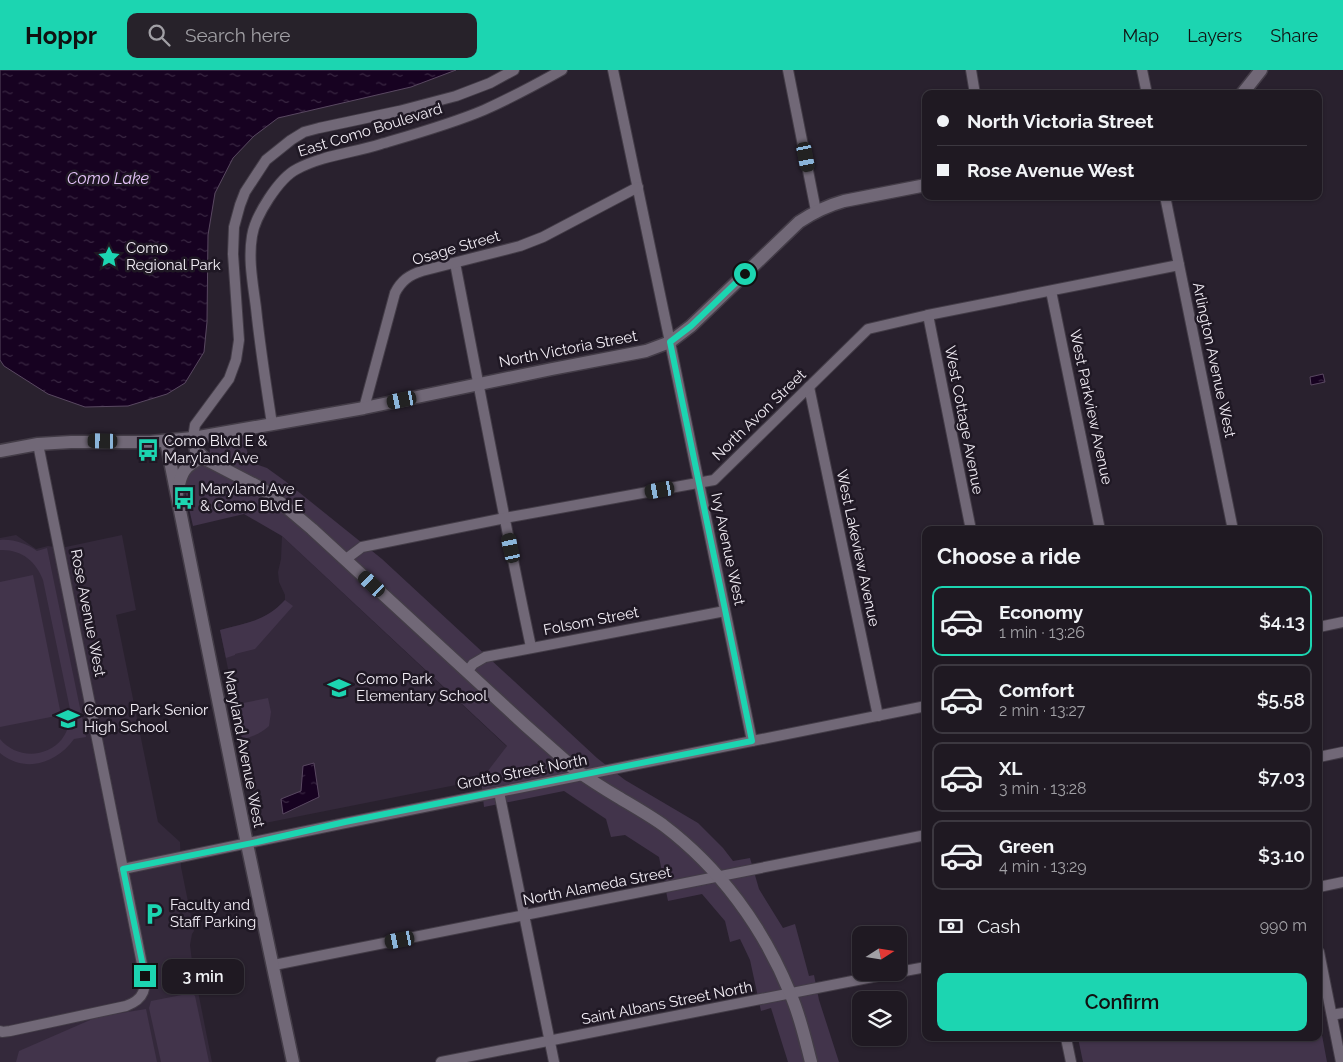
<!DOCTYPE html>
<meta charset="utf-8">
<style>
:root{--surface:#1f1922;--page:#27222a;--text:#f1f3f6;--muted:#a1a0a5;--line:#3c3840;--accent:#1cd5b1}
body{margin:0;font-family:Raleway,sans-serif;background:var(--page);color:var(--text);height:100vh;display:flex;flex-direction:column;font-size:19px;white-space:nowrap}
*{box-sizing:border-box;margin:0}
p{font-size:16px;color:var(--muted)}
.icon{flex:none;width:28px;height:28px;fill:none;stroke:currentColor;stroke-width:2;stroke-linecap:round;stroke-linejoin:round}
.map{position:relative;flex:1;overflow:hidden}
.drawer{position:absolute;left:922px;top:456px;width:400px;height:515px;display:flex;flex-direction:column;background:var(--surface);border-radius:10px;box-shadow:0 1px 4px #0004,0 0 0 1px var(--line)}
.drawer>*{flex:none}
.hud{position:absolute;left:922px;top:20px;width:400px;height:110px;border-radius:10px;box-shadow:0 1px 4px #0004,0 0 0 1px var(--line);display:grid;align-content:center;height:110px;padding:0 15px;background:var(--surface)}
.needle{width:32px;rotate:78deg}
.controls{position:absolute;left:852px;top:856px;display:grid;gap:10px}
.controls a{display:grid;place-items:center;width:55px;height:55px;border-radius:10px;background:var(--surface);box-shadow:0 1px 4px #0004,0 0 0 1px var(--line);font-size:25px}
.end{position:absolute;width:22px;height:22px;margin:-11px;border:6px solid #1cd5b1;background:#111;box-shadow:0 0 0 2px #111}
.from{border-radius:50%}
.bubble{position:absolute;height:35px;border-radius:10px;background:var(--surface);box-shadow:0 1px 4px #0004,0 0 0 1px var(--line);font-size:16px;font-weight:600;line-height:35px;text-align:center}
.car{position:absolute;width:15px;height:30px;margin:-15px -8px;border-radius:6px;box-shadow:0 0 4px 1px #0007;background:linear-gradient(#222 24%,#8ab4d8 0 40%,#222 0 76%,#8ab4d8 0 86%,#222 0)}
.hud b{display:flex;align-items:center;gap:18px;height:48px;font-size:19px}
.hud b+b{border-top:1px solid var(--line)}
.hud i{width:12px;height:12px;background:var(--text)}
ul{padding:0;list-style:none}
li{display:flex;align-items:center;gap:15px;height:70px;margin:0 10px 8px;padding:0 5px;border:2px solid var(--line);border-radius:10px}
li div{flex:1}
li b{display:block;font-size:19px}
li em{font-style:normal;font-weight:600}
li.on{border-color:var(--accent)}
li>.icon{width:45px;height:45px;stroke-width:1.5}
h2{padding:0 15px;font-size:22px;line-height:60px}
.pay{display:flex;align-items:center;gap:12px;height:55px;padding:0 15px;font-size:19px}
.pay p{margin-inline-start:auto}
.cta{display:flex;gap:10px;margin-top:auto;padding:10px 15px}
.cta a{flex:1;height:58px;border-radius:10px;background:var(--accent);color:#111;font-size:20px;font-weight:600;line-height:58px;text-align:center}
header{display:flex;align-items:center;gap:30px;box-sizing:border-box;height:70px;padding:0 25px;background:var(--accent);color:#111}
header strong{font-size:24px}
nav{display:flex;gap:28px;margin-inline-start:auto;font-size:18px}
.search{width:350px;height:45px;background:var(--page);display:flex;align-items:center;gap:12px;box-sizing:border-box;padding:0 18px;border-radius:10px;color:var(--muted);font-size:19px}
.map>svg:first-child{display:block}
.built{fill:#34293b}
.park{fill:#42344b}
.water{fill:url(#water-ripples);stroke:#594861}
.lines{fill:none;stroke-linecap:round;stroke-linejoin:round}
.minor-casing{stroke:#433c47;stroke-width:12}
.tertiary-casing{stroke:#433c47;stroke-width:15}
.minor{stroke:#716877;stroke-width:10}
.tertiary{stroke:#716877;stroke-width:12}
.route{stroke:#1cd5b1;stroke-width:6}
.labels{text-anchor:middle;dominant-baseline:central;stroke-width:5;stroke-linejoin:round;paint-order:stroke}
.street-label{font-size:15px;fill:#f2edf5;stroke:#1f1824}
.poi-label{font-size:15px;fill:#f2edf5;stroke:#1f1824;text-anchor:start}
.water-label{font-size:16px;font-style:italic;fill:#e6c5fa;stroke:#1f1824}
</style>
<header>
<strong>Hoppr</strong>
<div class="search"><svg class="icon" aria-label="search" viewBox="0 0 24 24"><circle cx="10" cy="10" r="6"/><path d="M15 15l6 6"/></svg>Search here</div>
<nav><a>Map</a><a>Layers</a><a>Share</a></nav>
</header>
<div class="map">
<svg width="1343" height="992" viewBox="0 0 1343 992">
<defs>
<pattern id="water-ripples" width="26" height="14" patternUnits="userSpaceOnUse" patternTransform="scale(1.25)"><rect width="26" height="14" fill="#170221"/><path d="M2 4q2-2 4 0t4 0M15 11q2-2 4 0t4 0" fill="none" stroke="#392742"/></pattern>
</defs>
<rect width="100%" height="100%" fill="#29212e"/>
<g class="built">
<path d="M16,465L36,479L48,476L61,478L122,465L136,540L116,545L158,752L180,772L181,797L194,861L192,864L190,875L192,891L212,992H0V468Z"/>
<path d="M282,466L532,700L260,754L220,560L258,550L276,539L285,530V525L279,512L278,502L281,489Z"/>
</g>
<g class="park">
<path d="M243,366L250,392L267,398L285,411L382,489L597,688L625,710L698,753L723,778L733,791L750,788L759,819L783,858L795,854L809,906L814,905L819,930L839,992H788L771,938L761,941L750,890L740,869L730,872L725,851L702,824L668,831L659,787L625,765L611,767L606,749L564,721L484,737L481,710L507,676L282,466L244,444L193,456L183,412L193,398L200,396L210,383L209,375L215,372Z"/>
<path d="M0,470C14,469 25,473 37,481L47,478L86,667L74,669C57,693 25,704 0,683V669C15,688 46,689 62,669C69,660 70,650 70,639L43,510C36,491 21,479 0,480Z"/>
<path d="M33,505L61,645L0,657V512Z"/>
<path d="M285,530L293,536L255,579L235,584V585L226,588L220,560C246,553 266,551 285,530Z"/>
<path d="M268,628L271,642L269,656C261,663 253,667 242,669L235,637L238,634Z"/>
<path d="M192,923L195,926L209,992H161L149,938L151,931Z"/>
<path d="M146,939L157,992H16L19,981L97,947Z"/>
<path d="M1319,949L1327,992H1083L1078,968H1319Z"/>
</g>
<g class="water">
<path d="M0,0H456L411,17L278,48L254,66L233,88L215,123L208,165L207,252L204,282L185,313L167,324L128,336L85,337L48,324L4,296L0,290Z"/>
<path d="M1323,304L1325,312L1311,315L1310,307Z"/>
<path d="M314,693L319,727L283,744L281,729L301,721L303,696Z"/>
</g>
<g class="lines">
<defs>
<g id="minor">
<path d="M613,0L670,272L752,671"/>
<path d="M788,0L816,141"/>
<path d="M971,0L975,24"/>
<path d="M1142,0L1147,24"/>
<path d="M1165,126L1233,460"/>
<path d="M455,193C480,321 504,450 531,577"/>
<path d="M1051,221L1100,460"/>
<path d="M928,245L971,460"/>
<path d="M809,317L878,646"/>
<path d="M364,338L395,223C401,211 409,205 422,201L520,176L543,167L638,117"/>
<path d="M272,354C266,315 260,277 256,238C253,214 248,190 252,166C255,146 279,108 297,99C323,85 353,83 381,74C415,64 451,54 484,40C511,28 537,14 562,0"/>
<path d="M193,368L195,355L229,309L236,290L239,270L233,184L234,157L240,135L245,122L266,90L291,70L304,62L319,58L399,41L456,26L490,13L514,0"/>
<path d="M346,489L362,477L505,448L714,410L868,259L928,245L1179,195"/>
<path d="M1319,557L1343,552"/>
<path d="M467,602L473,594L485,587L725,541"/>
<path d="M1319,687L1343,682"/>
<path d="M499,722L554,992"/>
<path d="M123,799L345,753L926,636"/>
<path d="M1319,817L1343,812"/>
<path d="M1319,882L1341,992"/>
<path d="M274,895L926,765"/>
<path d="M899,902L926,897"/>
<path d="M1332,945L1343,943"/>
<path d="M0,961L2,962L10,961L126,936C145,929 147,918 143,899L38,374"/>
<path d="M1066,968L1071,992"/>
<path d="M441,992L898,902"/>
</g>
<g id="tertiary">
<path d="M1242,24L1261,0"/>
<path d="M193,368L196,380L205,389L261,418L286,437L312,459L525,655L567,692L570,696C586,707 601,717 618,727C633,736 649,745 663,755C720,798 763,857 790,923C800,945 805,969 811,992"/>
<path d="M166,371L247,774L293,992"/>
<path d="M0,381L38,374L71,372H150L193,368L364,338L552,299L646,281L670,272L691,256L799,152C814,142 826,136 844,131L926,115"/>
<path d="M178,420C181,401 185,396 203,387"/>
</g>
</defs>
<use href="#minor" class="minor-casing"/>
<use href="#tertiary" class="tertiary-casing"/>
<use href="#minor" class="minor"/>
<use href="#tertiary" class="tertiary"/>
</g>
<g class="lines">
<path class="route" d="M145,906L123,799L257,772L345,752L752,671L670,272L691,256L745,204"/>
</g>
<defs>
<symbol id="sight-bare" viewBox="-9 -9 18 18"><path d="M0-6L1.8-2.2L6-1.7L2.9 1.2L3.7 5.4L0 3.3L-3.7 5.4L-2.9 1.2L-6-1.7L-1.8-2.2Z" fill="#1cd5b1" stroke="#1f1824" stroke-width="2.5" paint-order="stroke"/></symbol>
<symbol id="bus-bare" viewBox="-9 -9 18 18"><path d="M-5-6H5V4H4V6H2V4H-2V6H-4V4H-5ZM-3.5-4V0h7V-4ZM-3.5 1.2v1.5H-2V1.2ZM2 1.2v1.5H3.5V1.2Z" fill="#1cd5b1" stroke="#1f1824" stroke-width="2.5" paint-order="stroke"/></symbol>
<symbol id="school-bare" viewBox="-9 -9 18 18"><path d="M0-5L7-2L0 1L-7-2ZM-4 1L0 2.5L4 1V4Q0 6-4 4Z" fill="#1cd5b1" stroke="#1f1824" stroke-width="2.5" paint-order="stroke"/></symbol>
<symbol id="parking-bare" viewBox="-9 -9 18 18"><path d="M-3.5-5.5H1a3.5 3.5 0 0 1 0 7H-1V5.5H-3.5ZM-1-3.4V-.6H.8a1.4 1.4 0 0 0 0-2.8Z" fill="#1cd5b1" stroke="#1f1824" stroke-width="2.5" paint-order="stroke"/></symbol>
</defs>
<g fill-rule="evenodd">
<use href="#sight-bare" x="93" y="171" width="32" height="32"/>
<use href="#bus-bare" x="132" y="364" width="32" height="32"/>
<use href="#bus-bare" x="168" y="412" width="32" height="32"/>
<use href="#school-bare" x="323" y="602" width="32" height="32"/>
<use href="#school-bare" x="52" y="633" width="32" height="32"/>
<use href="#parking-bare" x="138" y="828" width="32" height="32"/>
</g>
<g class="labels">
<g class="street-label">
<text transform="translate(370 60) rotate(-17)">East Como Boulevard</text>
<text transform="translate(456 178) rotate(-16)">Osage Street</text>
<text transform="translate(568 279) rotate(-11)">North Victoria Street</text>
<text transform="translate(1214 290) rotate(78)">Arlington Avenue West</text>
<text transform="translate(1091 337) rotate(78)">West Parkview Avenue</text>
<text transform="translate(759 345) rotate(-44)">North Avon Street</text>
<text transform="translate(964 350) rotate(79)">West Cottage Avenue</text>
<text transform="translate(858 478) rotate(78)">West Lakeview Avenue</text>
<text transform="translate(728 479) rotate(78)">Ivy Avenue West</text>
<text transform="translate(88 543) rotate(79)">Rose Avenue West</text>
<text transform="translate(591 551) rotate(-11)">Folsom Street</text>
<text transform="translate(244 679) rotate(79)">Maryland Avenue West</text>
<text transform="translate(522 702) rotate(-11)">Grotto Street North</text>
<text transform="translate(597 816) rotate(-11)">North Alameda Street</text>
<text transform="translate(667 933) rotate(-11)">Saint Albans Street North</text>
</g>
<g class="poi-label">
<text x="126" y="178">Como<tspan x="126" dy="17">Regional Park</tspan></text>
<text x="164" y="371">Como Blvd E &amp;<tspan x="164" dy="17">Maryland Ave</tspan></text>
<text x="200" y="419">Maryland Ave<tspan x="200" dy="17">&amp; Como Blvd E</tspan></text>
<text x="356" y="609">Como Park<tspan x="356" dy="17">Elementary School</tspan></text>
<text x="84" y="640">Como Park Senior<tspan x="84" dy="17">High School</tspan></text>
<text x="170" y="835">Faculty and<tspan x="170" dy="17">Staff Parking</tspan></text>
</g>
<g class="water-label">
<text x="108" y="108">Como Lake</text>
</g>
</g>
</svg>
<div class="controls">
<a><svg class="needle" viewBox="-14 -14 28 28"><path d="M0-13l5 13h-10z" fill="#e53935"/><path d="M0 13l5-13h-10z" fill="#a1a0a5"/></svg></a>
<a><svg class="icon" aria-label="layers" viewBox="0 0 24 24"><path d="M12 4l9 5-9 5-9-5zM3 14l9 5 9-5"/></svg></a>
</div>
<i class="end from" style="left:745px;top:204px"></i>
<i class="end" style="left:145px;top:906px"></i>
<div class="bubble" style="left:162px;top:889px;width:82px">3 min</div>
<i class="car" style="left:806px;top:87px;rotate:169deg"></i>
<i class="car" style="left:402px;top:330px;rotate:258deg"></i>
<i class="car" style="left:103px;top:371px;rotate:271deg"></i>
<i class="car" style="left:660px;top:420px;rotate:260deg"></i>
<i class="car" style="left:511px;top:478px;rotate:348deg"></i>
<i class="car" style="left:372px;top:514px;rotate:313deg"></i>
<i class="car" style="left:400px;top:870px;rotate:259deg"></i>
<div class="hud">
<b><i class="from"></i>North Victoria Street</b>
<b><i></i>Rose Avenue West</b>
</div>
<section class="drawer">
<h2>Choose a ride</h2>
<ul>
<li class="on"><svg class="icon" aria-label="car" viewBox="0 0 24 24"><path d="M5 17H2v-5l4-1 3-4h7l3 4 3 1v5h-3M9 17h6M6 11h13"/><circle cx="7" cy="17" r="2"/><circle cx="17" cy="17" r="2"/></svg><div><b>Economy</b><p>1 min · 13:26</p></div><em>$4.13</em></li>
<li><svg class="icon" aria-label="car" viewBox="0 0 24 24"><path d="M5 17H2v-5l4-1 3-4h7l3 4 3 1v5h-3M9 17h6M6 11h13"/><circle cx="7" cy="17" r="2"/><circle cx="17" cy="17" r="2"/></svg><div><b>Comfort</b><p>2 min · 13:27</p></div><em>$5.58</em></li>
<li><svg class="icon" aria-label="car" viewBox="0 0 24 24"><path d="M5 17H2v-5l4-1 3-4h7l3 4 3 1v5h-3M9 17h6M6 11h13"/><circle cx="7" cy="17" r="2"/><circle cx="17" cy="17" r="2"/></svg><div><b>XL</b><p>3 min · 13:28</p></div><em>$7.03</em></li>
<li><svg class="icon" aria-label="car" viewBox="0 0 24 24"><path d="M5 17H2v-5l4-1 3-4h7l3 4 3 1v5h-3M9 17h6M6 11h13"/><circle cx="7" cy="17" r="2"/><circle cx="17" cy="17" r="2"/></svg><div><b>Green</b><p>4 min · 13:29</p></div><em>$3.10</em></li>
</ul>
<div class="pay"><svg class="icon" aria-label="cash" viewBox="0 0 24 24"><path d="M3 7h18v10H3z"/><circle cx="12" cy="12" r="2"/></svg>Cash<p>990 m</p></div>
<div class="cta"><a>Confirm</a></div>
</section>
</div>
